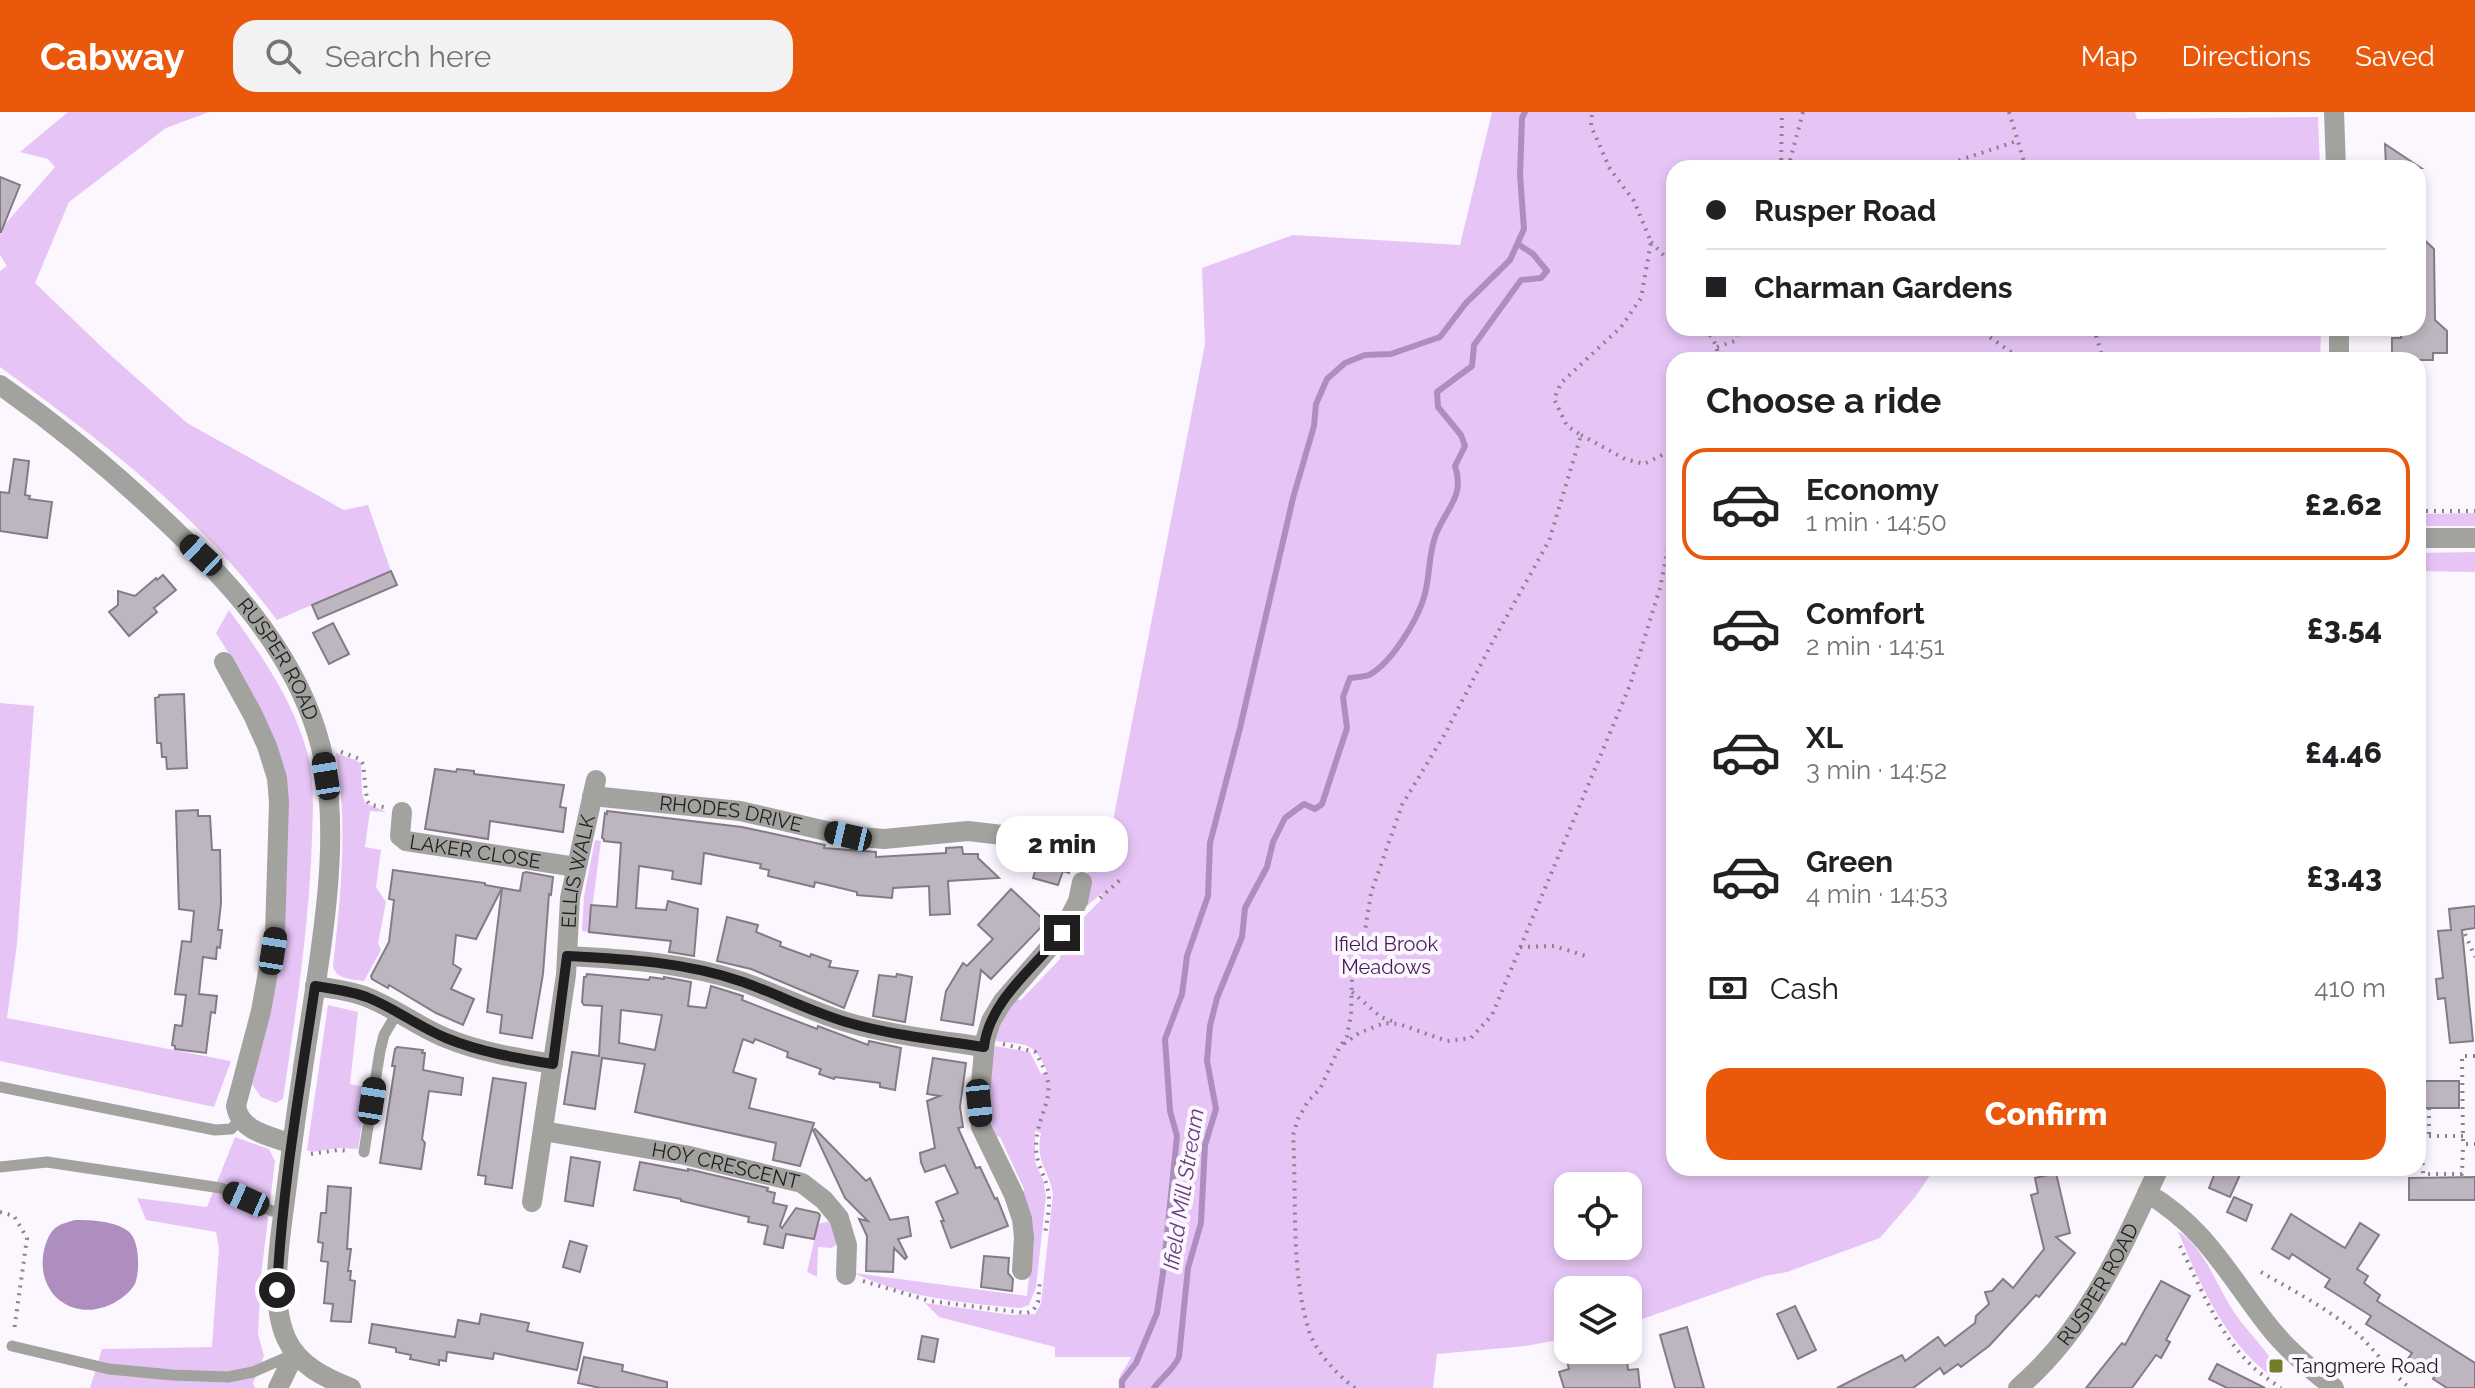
<!DOCTYPE html>
<meta charset="utf-8">
<style>
:root{--surface:#fff;--page:#f2f2f2;--text:#202124;--muted:#757577;--line:#e0e0e0;--accent:#ea580c}
body{margin:0;font-family:Raleway,sans-serif;background:var(--page);color:var(--text);height:100vh;display:flex;flex-direction:column;font-size:30px;white-space:nowrap}
*{box-sizing:border-box;margin:0}
p{font-size:26px;color:var(--muted)}
.icon{flex:none;width:44px;height:44px;fill:none;stroke:currentColor;stroke-width:2;stroke-linecap:round;stroke-linejoin:round}
.map{position:relative;flex:1;overflow:hidden}
.panel{position:absolute;left:1666px;top:240px;width:760px;height:824px;display:flex;flex-direction:column;background:var(--surface);border-radius:24px;box-shadow:0 4px 12px #0003}
.panel>*{flex:none}
.guide{position:absolute;left:1666px;top:48px;width:760px;height:176px;border-radius:24px;box-shadow:0 4px 12px #0003;display:grid;align-content:center;height:176px;padding:0 40px;background:var(--surface)}
.controls{position:absolute;left:1554px;top:1060px;display:grid;gap:16px}
.controls a{display:grid;place-items:center;width:88px;height:88px;border-radius:16px;background:var(--surface);box-shadow:0 4px 12px #0003;font-size:40px}
.end{position:absolute;width:36px;height:36px;margin:-18px;border:10px solid #211e22;background:#fff;box-shadow:0 0 0 4px #fff}
.from{border-radius:50%}
.bubble{position:absolute;height:56px;border-radius:24px;background:var(--surface);box-shadow:0 4px 12px #0003;font-size:26px;font-weight:800;line-height:56px;text-align:center}
.car{position:absolute;width:24px;height:48px;margin:-24px -12px;border-radius:10px;box-shadow:0 0 6px 2px #0007;background:linear-gradient(#222 24%,#8ab4d8 0 40%,#222 0 76%,#8ab4d8 0 86%,#222 0)}
.guide b{display:flex;align-items:center;gap:28px;height:76px;font-size:30px}
.guide b+b{border-top:2px solid var(--line)}
.guide i{width:20px;height:20px;background:var(--text)}
ul{padding:0;list-style:none}
li{display:flex;align-items:center;gap:24px;height:112px;margin:0 16px 12px;padding:0 24px;border:4px solid transparent;border-radius:24px}
li div{flex:1}
li b{display:block;font-size:30px}
li em{font-style:normal;font-weight:800}
li.on{border-color:var(--accent)}
li>.icon{width:72px;height:72px;stroke-width:1.5}
h2{padding:0 40px;font-size:36px;line-height:96px}
.pay{display:flex;align-items:center;gap:20px;height:88px;padding:0 40px;font-size:30px}
.pay p{margin-inline-start:auto}
.button{display:flex;gap:16px;margin-top:auto;padding:16px 40px}
.button a{flex:1;height:92px;border-radius:24px;background:var(--accent);color:#fff;font-size:32px;font-weight:800;line-height:92px;text-align:center}
header{display:flex;align-items:center;gap:48px;box-sizing:border-box;height:112px;padding:0 40px;background:var(--accent);color:#fff}
header strong{font-size:38px}
nav{display:flex;gap:44px;margin-inline-start:auto;font-size:28px}
.search{width:560px;height:72px;background:var(--page);display:flex;align-items:center;gap:20px;box-sizing:border-box;padding:0 28px;border-radius:24px;color:var(--muted);font-size:30px}
.map>svg:first-child{display:block}
.green{fill:#e6c5f6;fill-rule:evenodd}
.water{fill:#ae8ebe}
.lines{fill:none;stroke-linecap:round;stroke-linejoin:round}
.stream{stroke:#ae8ebe;stroke-width:6}
.building{fill:#bdb6c0;stroke:#837c86;stroke-width:2;fill-rule:evenodd}
.path{stroke:#878389;stroke-width:4;stroke-dasharray:2 6;stroke-linecap:butt}
.service{stroke:#a2a39e;stroke-width:11}
.minor{stroke:#a2a39e;stroke-width:20}
.tertiary{stroke:#a2a39e;stroke-width:20}
.route{stroke:#211e22;stroke-width:10}
.poi-dot{fill:#757d28;stroke:#fcf7fe;stroke-width:3}
.labels{text-anchor:middle;dominant-baseline:central;stroke-width:8;stroke-linejoin:round;paint-order:stroke}
.street-label{font-size:20px;fill:#211e22;stroke:#fcf7fe}
.park-label{font-size:20px;fill:#461c58;stroke:#fcf7fe}
.poi-label{font-size:20px;fill:#211e22;stroke:#fcf7fe;text-anchor:start}
.water-label{font-size:22px;font-style:italic;fill:#683e7b;stroke:#fcf7fe}
</style>
<header>
<strong>Cabway</strong>
<div class="search"><svg class="icon" aria-label="search" viewBox="0 0 24 24"><circle cx="10" cy="10" r="6"/><path d="M15 15l6 6"/></svg>Search here</div>
<nav><a>Map</a><a>Directions</a><a>Saved</a></nav>
</header>
<div class="map">
<svg width="2475" height="1276" viewBox="0 0 2475 1276">
<rect width="100%" height="100%" fill="#fcf7fe"/>
<g class="green">
<path d="M68,0H209L166,16L69,90L35,171L107,240L187,311L344,398L368,393L391,459L277,508C263,490 249,472 234,455C167,378 82,315 0,255V159L7,154L0,143V118L55,55L48,47L20,40Z"/>
<path d="M1492,0H2135L2137,7L2318,5L2320,56H1674V216H2321L2320,248H1674V1056H1935L1916,1084L1880,1126L1787,1160L1765,1164L1628,1212V1178H1568V1226L1526,1234L1437,1242L1433,1276H1119C1116,1263 1127,1256 1131,1245H1055V1235L939,1205L925,1191L1012,1203L1035,1202L1041,1192L1053,1082C1048,1054 1035,1052 1041,1021L1035,1019V1050L1043,1068L1046,1085L1036,1175L1029,1193L1020,1196C963,1191 906,1186 854,1161L1027,1184L1032,1136L1022,1086L1024,1077L1000,1025L992,1023C982,994 991,963 995,934L1030,940L1041,962L1047,959C1034,929 1025,933 996,929L1001,909L1013,887L1021,888L1060,847C1061,827 1087,802 1101,788L1102,781L1082,798L1089,749L1073,745L1077,727L1070,725L1072,711L1112,714L1205,232L1202,156L1293,123L1460,133ZM1568,1074H1628V1134H1568Z"/>
<path d="M2475,401V414H2418V402Z"/>
<path d="M2475,440V460L2418,459V441Z"/>
<path d="M229,498C260,541 291,585 306,636C315,664 313,698 312,727C309,815 296,900 283,987L276,991L261,985L252,972L286,677C276,614 249,574 216,521Z"/>
<path d="M0,591L34,594L17,832L7,906L231,949L214,995L0,949Z"/>
<path d="M336,641L358,649L361,653L362,681L365,691L387,700L370,699L365,735L381,738L376,775L386,790L378,831L381,838L364,869C352,867 336,868 333,854C341,782 348,713 336,641Z"/>
<path d="M595,728L601,729L589,820L582,819L584,784Z"/>
<path d="M328,893L358,900L350,972L364,975L367,981L358,1037L339,1036L311,1040L307,1038Z"/>
<path d="M235,1025L269,1037L275,1049L261,1164L258,1222L264,1244L253,1271L255,1276H90L102,1237L212,1235L219,1136L216,1120L146,1108L137,1086L207,1095Z"/>
<path d="M830,1109L837,1132L832,1136L818,1135L817,1165L807,1160L818,1112Z"/>
<path d="M2178,1119C2206,1138 2216,1173 2234,1200C2244,1215 2258,1229 2269,1244L2266,1250L2275,1259L2271,1264C2225,1230 2199,1171 2178,1119Z"/>
</g>
<path class="water" d="M75,1108C91,1108 115,1109 128,1119C140,1128 140,1159 135,1172C132,1177 128,1181 123,1185C81,1217 31,1185 45,1134C48,1126 50,1119 58,1114C63,1111 69,1110 75,1108Z"/>
<g class="lines">
<g class="stream">
<path d="M1122,1276V1269L1136,1251L1157,1201L1163,1161L1177,1024L1170,999L1165,927L1182,882L1187,844L1208,784L1210,731L1240,616L1293,386L1314,314L1316,292L1327,267L1345,251L1365,243L1391,242L1440,225L1466,191L1510,148L1524,117L1520,63L1522,6L1525,0"/>
<path d="M1154,1276C1162,1265 1173,1258 1179,1245L1188,1156L1201,1111L1205,1033L1216,997L1207,949L1210,914L1217,886L1242,825L1245,796L1267,755L1273,730L1285,706L1304,692L1315,697L1322,692L1347,616L1343,585L1350,566C1356,565 1364,565 1369,563C1393,550 1421,503 1426,477C1430,459 1429,440 1436,422C1447,395 1465,384 1455,354L1465,334L1461,323L1438,295L1437,280L1472,254L1474,233L1521,168L1541,166L1547,159L1533,142L1518,132"/>
</g>
</g>
<g class="building">
<path d="M2385,32L2421,56H2386Z"/>
<path d="M0,65L20,73L1,120H0Z"/>
<path d="M2418,122L2434,137L2435,208L2447,219V241H2433V248H2392V226H2401V216H2418Z"/>
<path d="M14,347L29,349L25,383L30,384L29,387L52,390L47,426L0,419V380L9,381Z"/>
<path d="M391,459L397,473L318,507L312,493Z"/>
<path d="M163,463L176,478L154,496L157,500L129,524L109,500L118,493V479L135,484L156,466L157,468Z"/>
<path d="M333,511L349,542L329,552L313,521Z"/>
<path d="M184,582L187,656L167,657L166,645H162L161,631H157L155,586L159,585V583Z"/>
<path d="M435,657L456,660L457,657L474,659V662L564,673L560,695L566,696L563,720L490,709L488,727L425,717Z"/>
<path d="M198,698V704H210L212,738H220L221,791L218,818H222L220,836L217,835L216,847L203,845L199,882L217,884L215,901L211,900L206,941L175,937V934L172,933L175,913L182,914L186,883L175,882L182,829L191,830L194,799L179,797L176,699Z"/>
<path d="M607,699L742,715L825,733L824,736L876,740V745L946,741V736L962,735L963,742H978V746L999,766L948,769L950,802L930,803L929,774L893,776L892,786L857,783V780L815,770L814,775L768,764L769,758L760,756L761,752L704,741L701,772L672,767L673,759L639,754L636,796L666,798L668,789L698,797L694,844L669,840L671,829L589,820L591,793L617,795L621,731L604,729V727L602,726L605,701L607,702Z"/>
<path d="M1042,736L1072,744L1069,761L1063,759L1058,773L1033,766Z"/>
<path d="M393,758L485,771V773L502,776L476,827L456,823L453,852L461,857L451,877L474,887L463,913L436,901L389,873L388,876L372,867L371,864L389,830L394,788L389,787Z"/>
<path d="M526,760L553,765L551,783L549,782L543,862L532,926L500,921L502,903L487,900L502,776L520,779L523,761Z"/>
<path d="M1011,777L1046,810L991,867L981,858L973,913L941,908L946,879L963,851L967,854L993,827L978,813Z"/>
<path d="M2475,794V816L2462,818L2473,929L2450,931L2445,886L2438,887L2436,867L2443,866L2438,819L2451,818L2449,797Z"/>
<path d="M727,805L758,813L756,820L781,830L780,834L810,845L811,842L831,849L829,855L858,859L844,896L751,857L717,849Z"/>
<path d="M587,862L649,868L650,865L664,867V865L691,870L688,894L706,896L711,874L743,884L742,888L817,917L818,914L868,933L869,929L901,936L895,978L880,975V971L835,965L834,967L819,962L821,957L787,945L788,940L755,927L753,931L743,927L733,960L756,967L749,996L814,1011L800,1054L773,1048L776,1031L635,1000L645,952L602,946L595,997L564,992L572,940L599,944L602,894L584,893L582,890L584,865H586ZM621,898L662,903L655,938L619,931Z"/>
<path d="M897,862L912,865L905,910L873,904L879,863L896,865Z"/>
<path d="M397,935L423,938L422,941H425L423,958L463,966L461,983L429,979L422,1027L425,1031L421,1057L380,1051L395,954H392L395,937Z"/>
<path d="M933,946L966,951L960,995L963,1015L958,1016L976,1056L980,1055L995,1087L997,1086L1008,1114L951,1136L941,1109H944L936,1090L958,1081L945,1053L925,1060L921,1050L920,1041L935,1036L927,989L940,984L927,982Z"/>
<path d="M493,966L526,971L512,1076L485,1072L486,1064L478,1063Z"/>
<rect x="2418" y="969" width="41" height="27"/>
<path d="M815,1017L866,1069L870,1066L890,1108L908,1105L911,1124L898,1127L907,1145L905,1147L894,1136L893,1160L866,1159L867,1124L859,1107L868,1109L845,1086L813,1018Z"/>
<path d="M571,1045L600,1050L593,1094L565,1089Z"/>
<path d="M640,1050L688,1059V1057L768,1076L767,1079L775,1081L773,1091L787,1094L780,1114L782,1116L796,1096L818,1101L820,1103L814,1127L786,1122L783,1136L764,1132L768,1114L748,1110L749,1105L681,1089V1087L634,1078Z"/>
<path d="M2217,1056H2243L2230,1085L2209,1076Z"/>
<path d="M2056,1061L2070,1121L2056,1125L2075,1141L2039,1185L2036,1183L1989,1234L1961,1255L1958,1252L1944,1262L1940,1256L1913,1276H1837L1902,1243L1905,1249L1938,1225L1945,1234L1975,1211L1976,1204L1989,1192L1985,1180L1992,1179L2003,1167L2013,1176L2044,1137L2031,1083L2038,1081L2035,1066Z"/>
<path d="M2475,1065V1088H2409V1066Z"/>
<path d="M328,1074L351,1076L347,1137H351L348,1159H351L350,1168L355,1169L351,1210L331,1209L333,1192L324,1191L328,1150L321,1149L323,1131L318,1130L321,1101H326Z"/>
<path d="M2234,1085L2252,1093L2246,1109L2227,1100Z"/>
<path d="M2291,1102L2345,1136L2360,1111L2379,1123L2357,1157L2368,1164L2364,1171L2380,1183L2377,1189L2475,1251V1276H2447L2433,1267L2434,1265L2407,1248L2412,1241L2366,1212L2371,1204L2325,1175L2330,1167L2292,1142L2289,1147L2272,1137Z"/>
<path d="M570,1129L587,1134L580,1160L563,1155Z"/>
<path d="M984,1144L1009,1146L1008,1161L1013,1167L1012,1179L981,1175Z"/>
<path d="M2161,1169L2190,1184L2166,1228L2170,1230L2161,1246L2156,1243L2132,1276H2086L2122,1231L2125,1233Z"/>
<path d="M1795,1194L1816,1238L1798,1247L1777,1202Z"/>
<path d="M481,1202L529,1211L527,1219L583,1231L577,1258L494,1241L493,1247L447,1240L446,1249L439,1248V1253L410,1247L411,1243L396,1240V1236L369,1231L372,1212L455,1225L458,1208L479,1212Z"/>
<path d="M1687,1215L1704,1276H1675L1660,1223Z"/>
<path d="M922,1224L938,1227L934,1250L918,1247Z"/>
<path d="M1583,1240L1587,1251L1627,1247L1628,1258L1638,1257L1640,1276H1564L1559,1260L1569,1257L1566,1245Z"/>
<path d="M584,1245L623,1253L622,1259L667,1270V1276H600L578,1271Z"/>
<path d="M2217,1252L2265,1276H2227L2209,1267Z"/>
</g>
<g class="lines">
<g class="path">
<path d="M2009,0L2026,56"/>
<path d="M1781,56L1782,0"/>
<path d="M1788,56L1803,0"/>
<path d="M1936,56L2017,29"/>
<path d="M1651,130L1674,154"/>
<path d="M1706,216L1717,235V248"/>
<path d="M1977,216L2022,248"/>
<path d="M2094,216L2103,248"/>
<path d="M1717,235L1735,229L1739,216"/>
<path d="M1581,323L1625,347L1644,352L1674,337"/>
<path d="M2418,399H2475"/>
<path d="M341,640L360,647L363,652L367,689L370,693L384,695"/>
<path d="M1100,786L1121,767"/>
<path d="M2465,822L2475,845"/>
<path d="M1520,835L1554,834L1589,845"/>
<path d="M1352,880L1381,905L1394,910"/>
<path d="M1003,932L1035,940C1064,987 1037,992 1036,1036C1036,1052 1045,1063 1048,1078C1051,1092 1047,1108 1045,1122"/>
<path d="M1344,932L1359,921L1384,911L1399,912L1447,929L1471,926L1492,903L1630,573L1660,476L1674,406"/>
<path d="M2475,944H2462L2463,1032H2475"/>
<path d="M2429,996V1024"/>
<path d="M2463,1024H2429L2422,1031L2423,1062H2462L2463,1032"/>
<path d="M311,1042L338,1038L350,1039"/>
<path d="M0,1100L14,1104L27,1126L14,1219"/>
<path d="M2180,1134C2200,1174 2218,1221 2251,1253C2260,1262 2271,1269 2281,1276"/>
<path d="M2261,1160C2295,1180 2333,1199 2362,1226C2378,1242 2391,1261 2410,1276"/>
<path d="M863,1169L930,1189L1026,1201L1033,1199L1038,1190L1040,1167"/>
<path d="M1355,1276C1337,1263 1316,1240 1309,1219C1290,1157 1297,1087 1293,1023L1298,1007L1308,989L1320,977L1339,936L1347,924L1351,903L1352,866L1364,825L1371,781L1402,693L1446,620L1493,529L1549,429L1581,323L1567,314L1554,287L1561,271L1621,215L1641,186L1651,130L1634,89L1610,57L1591,14L1592,0"/>
</g>
<g class="service">
<path d="M0,975L215,1018L231,1017L240,1008"/>
<path d="M364,1040L380,939L384,923L397,901"/>
<path d="M0,1055L47,1050L221,1076L272,1099L284,1101"/>
<path d="M12,1234L109,1257L172,1263L228,1265L253,1260L292,1243"/>
</g>
<g class="minor">
<path id="s1" d="M0,273C56,312 109,356 159,403C224,464 290,533 317,621C343,704 325,812 312,897C302,960 293,1024 285,1088C280,1129 269,1187 286,1226C298,1253 325,1266 351,1276"/>
<path d="M224,550L253,603L267,634L277,666L279,690L275,822L261,899L236,994C240,1020 271,1024 292,1032"/>
<path id="s2" d="M592,684L740,699L848,724L884,727L968,719L1011,724"/>
<path id="s3" d="M402,700L400,724L406,729L576,755"/>
<path d="M567,844C626,847 686,851 743,870C777,882 810,899 846,910C890,923 938,928 984,935"/>
<path d="M315,874C334,877 352,879 369,886C396,897 419,915 446,926C480,940 516,946 553,952"/>
<path id="s4" d="M543,1019L685,1043L802,1071L824,1088L839,1106L847,1133L846,1163"/>
<path d="M2147,1081C2206,1116 2227,1161 2267,1212C2286,1237 2310,1256 2334,1276"/>
<path id="s5" d="M532,1090L566,863L570,786L596,668"/>
<path d="M1022,1158L1024,1125L1022,1107L1014,1083L981,1015L979,991L985,929L991,909L1003,889L1062,821L1078,789L1082,770"/>
<path d="M278,1276L295,1241"/>
</g>
<g class="tertiary">
<path d="M2334,0L2336,56"/>
<path d="M2339,216V248"/>
<path d="M2418,426H2475"/>
<path id="s6" d="M2018,1276C2087,1217 2122,1136 2159,1056"/>
</g>
</g>
<g class="lines">
<path class="route" d="M277,1178C282,1076 300,975 315,874C334,877 352,879 369,886C396,897 419,915 446,926C480,940 516,946 553,952L567,844C626,847 686,850 743,870C777,882 810,899 846,910C890,923 938,928 984,935C989,889 1035,855 1062,821"/>
</g>
<rect class="poi-dot" x="2268" y="1246" width="16" height="16" rx="4"/>
<g class="labels">
<g class="street-label">
<text stroke="none"><textPath href="#s1" startOffset="394">RUSPER ROAD</textPath></text>
<text stroke="none"><textPath href="#s2" startOffset="140">RHODES DRIVE</textPath></text>
<text stroke="none"><textPath href="#s3" startOffset="102">LAKER CLOSE</textPath></text>
<text stroke="none"><textPath href="#s5" startOffset="334">ELLIS WALK</textPath></text>
<text stroke="none"><textPath href="#s4" startOffset="186">HOY CRESCENT</textPath></text>
<text stroke="none"><textPath href="#s6" startOffset="132">RUSPER ROAD</textPath></text>
</g>
<g class="park-label">
<text x="1386" y="832">Ifield Brook<tspan x="1386" dy="23">Meadows</tspan></text>
</g>
<g class="poi-label">
<text x="2292" y="1254">Tangmere Road</text>
</g>
<g class="water-label">
<text transform="translate(1183 1077) rotate(-81)">Ifield Mill Stream</text>
</g>
</g>
</svg>
<div class="controls">
<a><svg class="icon" aria-label="locate" viewBox="0 0 24 24"><circle cx="12" cy="12" r="6"/><path d="M12 2v4M12 18v4M2 12h4M18 12h4"/></svg></a>
<a><svg class="icon" aria-label="layers" viewBox="0 0 24 24"><path d="M12 4l9 5-9 5-9-5zM3 14l9 5 9-5"/></svg></a>
</div>
<i class="end from" style="left:277px;top:1178px"></i>
<i class="end" style="left:1062px;top:821px"></i>
<div class="bubble" style="left:996px;top:704px;width:132px">2 min</div>
<i class="car" style="left:201px;top:443px;rotate:313deg"></i>
<i class="car" style="left:326px;top:664px;rotate:351deg"></i>
<i class="car" style="left:848px;top:724px;rotate:283deg"></i>
<i class="car" style="left:273px;top:839px;rotate:9deg"></i>
<i class="car" style="left:372px;top:989px;rotate:9deg"></i>
<i class="car" style="left:979px;top:991px;rotate:174deg"></i>
<i class="car" style="left:246px;top:1087px;rotate:294deg"></i>
<div class="guide">
<b><i class="from"></i>Rusper Road</b>
<b><i></i>Charman Gardens</b>
</div>
<section class="panel">
<h2>Choose a ride</h2>
<ul>
<li class="on"><svg class="icon" aria-label="car" viewBox="0 0 24 24"><path d="M5 17H2v-5l4-1 3-4h7l3 4 3 1v5h-3M9 17h6M6 11h13"/><circle cx="7" cy="17" r="2"/><circle cx="17" cy="17" r="2"/></svg><div><b>Economy</b><p>1 min · 14:50</p></div><em>£2.62</em></li>
<li><svg class="icon" aria-label="car" viewBox="0 0 24 24"><path d="M5 17H2v-5l4-1 3-4h7l3 4 3 1v5h-3M9 17h6M6 11h13"/><circle cx="7" cy="17" r="2"/><circle cx="17" cy="17" r="2"/></svg><div><b>Comfort</b><p>2 min · 14:51</p></div><em>£3.54</em></li>
<li><svg class="icon" aria-label="car" viewBox="0 0 24 24"><path d="M5 17H2v-5l4-1 3-4h7l3 4 3 1v5h-3M9 17h6M6 11h13"/><circle cx="7" cy="17" r="2"/><circle cx="17" cy="17" r="2"/></svg><div><b>XL</b><p>3 min · 14:52</p></div><em>£4.46</em></li>
<li><svg class="icon" aria-label="car" viewBox="0 0 24 24"><path d="M5 17H2v-5l4-1 3-4h7l3 4 3 1v5h-3M9 17h6M6 11h13"/><circle cx="7" cy="17" r="2"/><circle cx="17" cy="17" r="2"/></svg><div><b>Green</b><p>4 min · 14:53</p></div><em>£3.43</em></li>
</ul>
<div class="pay"><svg class="icon" aria-label="cash" viewBox="0 0 24 24"><path d="M3 7h18v10H3z"/><circle cx="12" cy="12" r="2"/></svg>Cash<p>410 m</p></div>
<div class="button"><a>Confirm</a></div>
</section>
</div>
